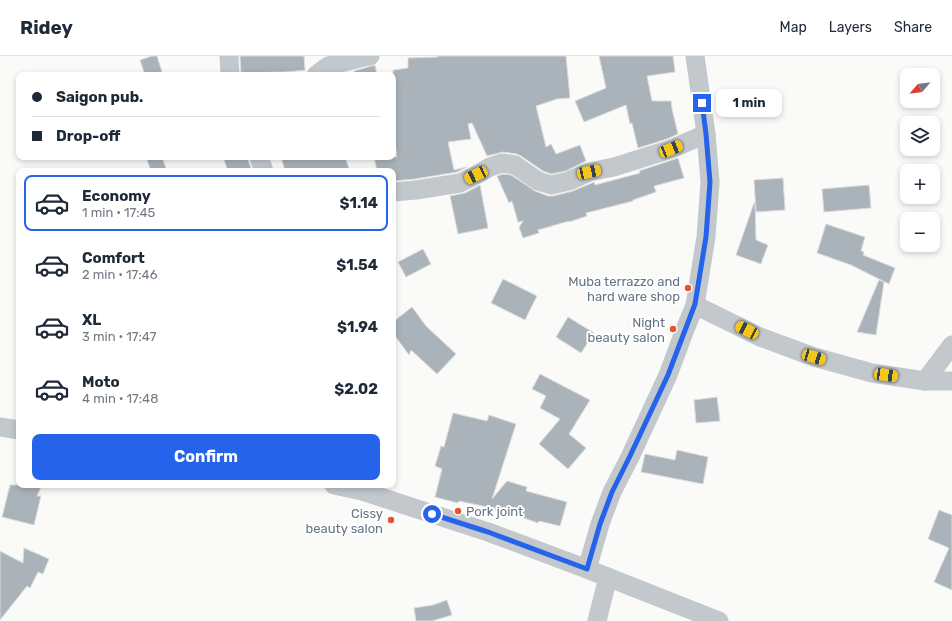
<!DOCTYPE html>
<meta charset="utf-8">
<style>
:root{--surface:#fff;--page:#f2f2f3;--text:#1f2937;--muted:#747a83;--line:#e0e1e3;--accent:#2563eb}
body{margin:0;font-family:Rubik,sans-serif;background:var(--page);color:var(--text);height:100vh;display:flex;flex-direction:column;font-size:15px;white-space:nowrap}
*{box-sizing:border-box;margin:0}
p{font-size:13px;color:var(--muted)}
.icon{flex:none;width:22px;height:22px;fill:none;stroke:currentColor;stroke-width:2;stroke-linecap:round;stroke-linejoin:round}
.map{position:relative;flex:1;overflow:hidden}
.details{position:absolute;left:16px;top:112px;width:380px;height:320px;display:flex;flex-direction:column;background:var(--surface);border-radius:8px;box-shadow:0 2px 6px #0003}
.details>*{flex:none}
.hud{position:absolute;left:16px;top:16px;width:380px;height:88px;border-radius:8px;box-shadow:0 2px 6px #0003;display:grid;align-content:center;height:88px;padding:0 16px;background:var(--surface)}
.needle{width:26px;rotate:241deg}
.buttons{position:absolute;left:900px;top:12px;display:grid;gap:8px}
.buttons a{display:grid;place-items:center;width:40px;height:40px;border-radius:8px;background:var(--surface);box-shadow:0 2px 6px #0003;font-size:20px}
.end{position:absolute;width:18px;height:18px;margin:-9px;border:5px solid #2563eb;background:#fff;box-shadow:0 0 0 2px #fff}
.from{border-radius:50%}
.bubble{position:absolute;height:28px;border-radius:8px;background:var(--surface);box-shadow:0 2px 6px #0003;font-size:13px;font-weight:700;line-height:28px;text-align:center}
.car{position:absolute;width:12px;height:24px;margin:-12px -6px;border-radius:5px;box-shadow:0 0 3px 1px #0007;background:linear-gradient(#f5c518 24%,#345 0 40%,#f5c518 0 76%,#345 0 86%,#f5c518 0)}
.hud b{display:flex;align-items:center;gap:14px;height:38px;font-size:15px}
.hud b+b{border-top:1px solid var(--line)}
.hud i{width:10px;height:10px;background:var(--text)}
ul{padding:7px 0 0;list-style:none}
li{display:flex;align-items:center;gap:12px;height:56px;margin:0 8px 6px;padding:0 8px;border:2px solid transparent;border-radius:8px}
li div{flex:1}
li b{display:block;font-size:15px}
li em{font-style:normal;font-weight:700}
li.selected{border-color:var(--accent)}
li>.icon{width:36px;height:36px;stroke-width:1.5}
.action{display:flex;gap:8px;margin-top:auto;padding:8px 16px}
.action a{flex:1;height:46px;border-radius:8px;background:var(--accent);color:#fff;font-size:16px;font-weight:700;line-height:46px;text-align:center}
header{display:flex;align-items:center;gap:24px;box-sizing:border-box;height:56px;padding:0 20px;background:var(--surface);border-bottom:1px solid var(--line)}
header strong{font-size:19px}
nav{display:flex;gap:22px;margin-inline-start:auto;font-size:14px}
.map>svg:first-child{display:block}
.building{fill:#aab3b9;stroke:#dcdcda}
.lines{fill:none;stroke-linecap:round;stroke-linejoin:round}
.minor{stroke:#c3c8cc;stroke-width:19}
.route{stroke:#2563eb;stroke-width:5}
.poi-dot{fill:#e4572e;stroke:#fff;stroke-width:1.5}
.labels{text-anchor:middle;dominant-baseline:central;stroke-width:4;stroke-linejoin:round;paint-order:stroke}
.poi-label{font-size:13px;fill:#657683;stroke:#fff;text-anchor:end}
</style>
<header>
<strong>Ridey</strong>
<nav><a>Map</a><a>Layers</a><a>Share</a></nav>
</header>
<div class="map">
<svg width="952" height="565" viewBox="0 0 952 565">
<rect width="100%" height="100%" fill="#fafaf8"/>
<g class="building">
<path d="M152,0H157L163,19H145L140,4Z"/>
<path d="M240,0H304L305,14L285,16L241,17Z"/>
<path d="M438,0H566L570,42L557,43L536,50L546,91L551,88L556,98L580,89L586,105L566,115L551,118L543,115L521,100L517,98L503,96L487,100L472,67L468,68L471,83L448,86L454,114L467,111L457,116L415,123L393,125V115H377L374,101H397L393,72V14L408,12V2L438,1Z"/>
<path d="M599,0H673L675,16L647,20L652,45H671L672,53L678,78L667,83L638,92L632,67L630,68L626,49L584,66L575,45L606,32Z"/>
<path d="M375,9L377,19H355L354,15Z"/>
<path d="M146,101H162L167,115H151Z"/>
<path d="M223,101H247L252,115H228Z"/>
<path d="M281,101H345L350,115H285Z"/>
<path d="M678,102L684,122L654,130L656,136L633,144V145L586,157L587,160L569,166V165L538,174L539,177L523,182L519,171L523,165L518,166L512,145L509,147L497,120L503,118L511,119L535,135L548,140H553L573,135L592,127L594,126L595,129L640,117L639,115Z"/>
<path d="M783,122L785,154L756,156L754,124Z"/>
<path d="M480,129L488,172L458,178L450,140L465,137Z"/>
<path d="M869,129L871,152L824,156L822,133Z"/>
<path d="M754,147H755L756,184L768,189L761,208L736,199Z"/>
<path d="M826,168L865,181L861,195L864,196L863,199L895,212L889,228L851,209L817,197Z"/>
<path d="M423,193L431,208L406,221L398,206Z"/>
<path d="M503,223L537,240L525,264L491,247Z"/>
<path d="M879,224L884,226L876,279L857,276Z"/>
<path d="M412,251L426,270L456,298L437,318L411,294L409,299L393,277V266Z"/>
<path d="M568,261L594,277L581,297L556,281Z"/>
<path d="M540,318L590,344L569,378L586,392L568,413L539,388L560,363L540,352L546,340L532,333Z"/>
<path d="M717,341L720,365L696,367L694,344Z"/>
<path d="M453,357L487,365L489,359L516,368L492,443L507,425L527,431L526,435L567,446L560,470L539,465L538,467L518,460L517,461L487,451L459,445L458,447L435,441L442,413L435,410L441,390L444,391Z"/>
<path d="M677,394L708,401L703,428L641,416L645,398L675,404Z"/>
<path d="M10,429H42L37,440H41L34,469L2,461Z"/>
<path d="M939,454L952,459V534L934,526L949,492L928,483Z"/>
<path d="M24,492L49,503L43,518L38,516L30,532L27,530L0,564V495L23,507Z"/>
<path d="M447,544L452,559L432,565H416L414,552L433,549Z"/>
</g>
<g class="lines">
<g class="minor">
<path d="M229,0L230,19"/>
<path d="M316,19L328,10L360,2L370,0"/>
<path d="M259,101L264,115"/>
<path d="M393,136L416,134L460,127L476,119L490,111L502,107L515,109L538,125L551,129L569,125L589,116L614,111L671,93L706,78"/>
<path d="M695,249L760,281L814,301L872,317L925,325H952"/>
<path d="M925,325L952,289"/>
<path d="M0,371L19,374"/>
<path d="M334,429L362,435L488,476L587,513L719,565"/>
<path d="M587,513L600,468L612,436L630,401L668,319L684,276L695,249L706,181L710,126L706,78L695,0"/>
<path d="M597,565L608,521"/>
</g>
</g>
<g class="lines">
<path class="route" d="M432,458L488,476L587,513L600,468L612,436L630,400L668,319L695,248L706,181L710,126L706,78L702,47"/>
</g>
<g class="poi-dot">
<circle cx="688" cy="232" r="4"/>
<circle cx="673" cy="273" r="4"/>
<circle cx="458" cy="455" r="4"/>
<circle cx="391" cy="464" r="4"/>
</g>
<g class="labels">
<g class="poi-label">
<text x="680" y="225">Muba terrazzo and<tspan x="680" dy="15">hard ware shop</tspan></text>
<text x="665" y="266">Night<tspan x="665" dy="15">beauty salon</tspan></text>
<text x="466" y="455" text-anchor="start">Pork joint</text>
<text x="383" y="457">Cissy<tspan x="383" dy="15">beauty salon</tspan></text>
</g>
</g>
</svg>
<div class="buttons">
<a><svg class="needle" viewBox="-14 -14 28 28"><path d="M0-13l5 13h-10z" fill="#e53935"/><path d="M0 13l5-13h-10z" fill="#747a83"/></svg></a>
<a><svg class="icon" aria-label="layers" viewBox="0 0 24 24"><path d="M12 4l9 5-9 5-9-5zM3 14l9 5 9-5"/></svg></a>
<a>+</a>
<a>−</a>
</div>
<i class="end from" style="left:432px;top:458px"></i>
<i class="end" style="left:702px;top:47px"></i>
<div class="bubble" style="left:716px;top:33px;width:66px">1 min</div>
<i class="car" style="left:671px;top:93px;rotate:68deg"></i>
<i class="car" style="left:589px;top:116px;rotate:78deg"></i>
<i class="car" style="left:476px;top:119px;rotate:245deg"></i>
<i class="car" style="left:747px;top:274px;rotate:297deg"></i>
<i class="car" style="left:814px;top:301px;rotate:106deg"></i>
<i class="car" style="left:886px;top:319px;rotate:98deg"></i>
<div class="hud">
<b><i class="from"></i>Saigon pub.</b>
<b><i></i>Drop-off</b>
</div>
<section class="details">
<ul>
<li class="selected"><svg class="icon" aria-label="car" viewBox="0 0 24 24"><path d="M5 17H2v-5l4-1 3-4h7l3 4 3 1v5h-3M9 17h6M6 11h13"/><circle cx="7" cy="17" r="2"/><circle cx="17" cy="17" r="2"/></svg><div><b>Economy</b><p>1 min · 17:45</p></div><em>$1.14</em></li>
<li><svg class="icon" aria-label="car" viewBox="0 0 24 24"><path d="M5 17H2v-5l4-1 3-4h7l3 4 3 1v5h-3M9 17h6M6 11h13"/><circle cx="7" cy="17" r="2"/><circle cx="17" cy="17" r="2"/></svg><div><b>Comfort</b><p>2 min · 17:46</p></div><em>$1.54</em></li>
<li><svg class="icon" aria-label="car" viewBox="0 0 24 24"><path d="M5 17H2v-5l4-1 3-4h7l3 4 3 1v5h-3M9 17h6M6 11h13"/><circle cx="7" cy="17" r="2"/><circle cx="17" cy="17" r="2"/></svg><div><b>XL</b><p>3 min · 17:47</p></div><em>$1.94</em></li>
<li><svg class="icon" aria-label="car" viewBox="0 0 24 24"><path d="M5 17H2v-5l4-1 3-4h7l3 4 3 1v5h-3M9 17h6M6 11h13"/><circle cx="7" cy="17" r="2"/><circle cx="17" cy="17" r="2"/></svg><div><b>Moto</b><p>4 min · 17:48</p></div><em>$2.02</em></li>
</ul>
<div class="action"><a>Confirm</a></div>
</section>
</div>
